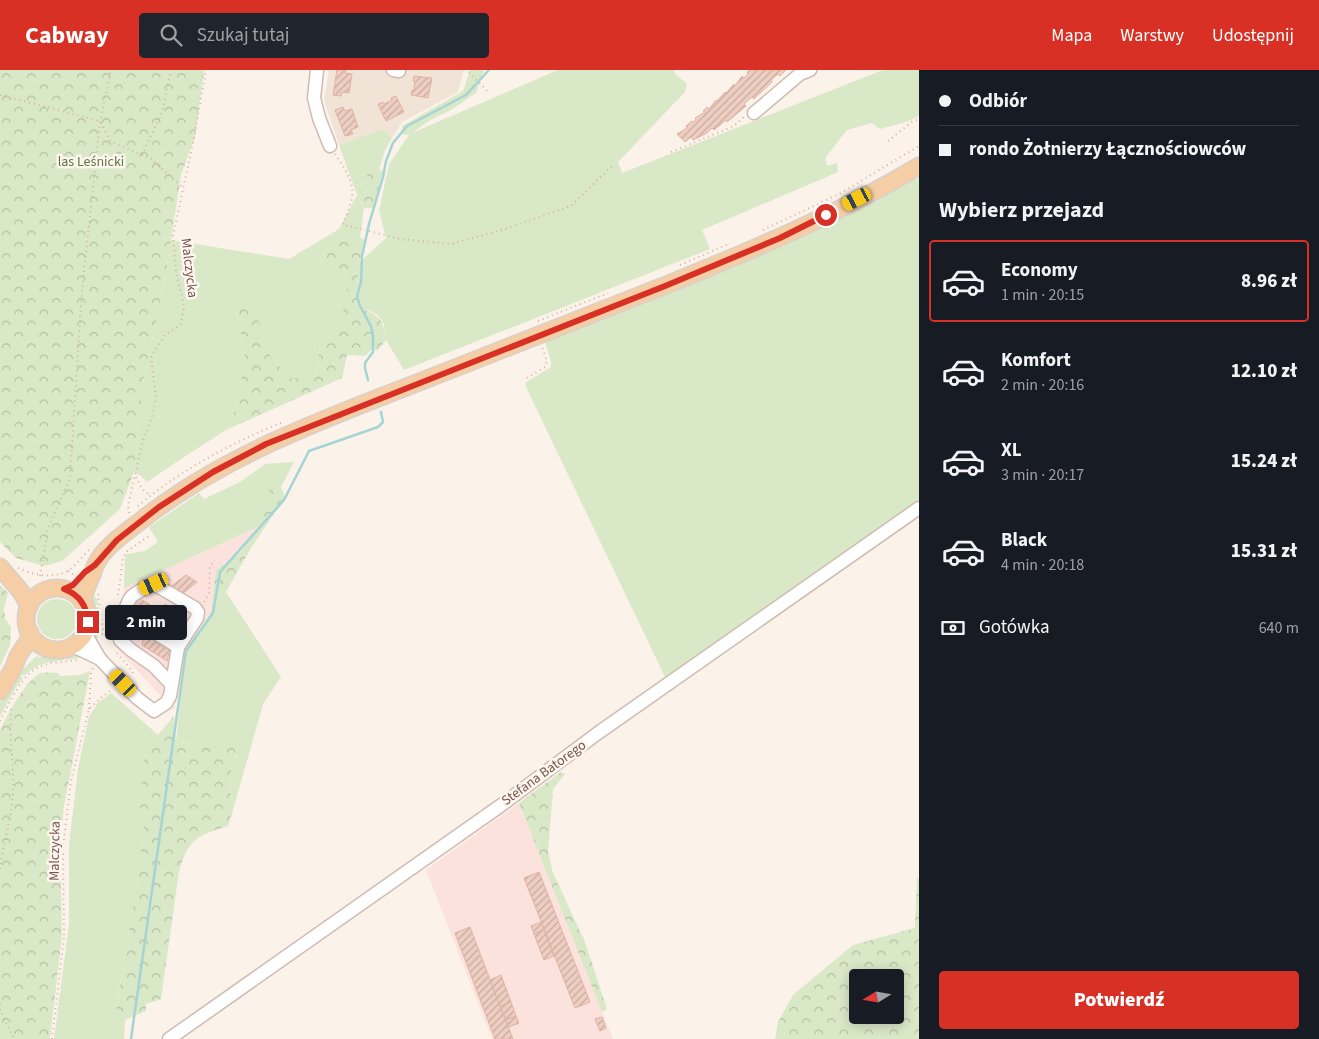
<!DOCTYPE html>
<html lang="pl">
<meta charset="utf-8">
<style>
:root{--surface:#171b24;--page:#20242c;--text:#f1f3f6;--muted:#9ea1a6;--line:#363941;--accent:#d93025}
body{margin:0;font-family:"Source Sans 3",sans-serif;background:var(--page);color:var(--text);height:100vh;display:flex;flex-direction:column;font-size:19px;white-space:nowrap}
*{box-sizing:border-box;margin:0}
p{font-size:16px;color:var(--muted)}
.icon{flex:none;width:28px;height:28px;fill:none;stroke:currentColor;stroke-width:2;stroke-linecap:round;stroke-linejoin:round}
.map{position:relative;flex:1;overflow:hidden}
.panel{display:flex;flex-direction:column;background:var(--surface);width:400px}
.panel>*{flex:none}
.hud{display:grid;align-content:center;height:110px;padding:0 20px;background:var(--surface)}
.needle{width:32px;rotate:259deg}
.buttons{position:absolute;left:849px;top:899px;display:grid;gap:10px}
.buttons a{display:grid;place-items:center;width:55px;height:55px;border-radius:5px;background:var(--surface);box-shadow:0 2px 12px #0003;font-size:25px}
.end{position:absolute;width:22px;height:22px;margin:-11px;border:6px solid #d93025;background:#fff;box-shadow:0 0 0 2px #fff}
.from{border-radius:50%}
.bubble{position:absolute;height:35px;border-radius:5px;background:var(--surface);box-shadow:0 2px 12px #0003;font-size:16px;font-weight:800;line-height:35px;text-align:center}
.car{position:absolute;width:15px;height:30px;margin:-15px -8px;border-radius:6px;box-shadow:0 0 4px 1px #0007;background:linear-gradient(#f5c518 24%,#345 0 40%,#f5c518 0 76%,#345 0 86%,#f5c518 0)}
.hud b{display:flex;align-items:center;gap:18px;height:48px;font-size:19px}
.hud b+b{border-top:1px solid var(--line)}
.hud i{width:12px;height:12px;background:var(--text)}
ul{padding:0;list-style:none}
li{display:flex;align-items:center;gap:15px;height:82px;margin:0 10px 8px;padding:0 10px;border:2px solid transparent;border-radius:5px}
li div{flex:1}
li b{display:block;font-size:19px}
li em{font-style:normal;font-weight:800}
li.current{border-color:var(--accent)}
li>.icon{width:45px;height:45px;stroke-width:1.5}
h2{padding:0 20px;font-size:22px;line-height:60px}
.pay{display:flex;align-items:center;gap:12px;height:55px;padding:0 20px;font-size:19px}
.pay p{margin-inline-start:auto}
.action{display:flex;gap:10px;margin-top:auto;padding:10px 20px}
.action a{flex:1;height:58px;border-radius:5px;background:var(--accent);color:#fff;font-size:20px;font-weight:800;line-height:58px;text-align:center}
header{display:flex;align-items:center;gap:30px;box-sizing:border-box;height:70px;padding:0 25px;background:var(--accent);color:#fff}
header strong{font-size:24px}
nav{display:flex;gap:28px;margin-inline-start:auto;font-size:18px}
.search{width:350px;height:45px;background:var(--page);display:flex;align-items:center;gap:12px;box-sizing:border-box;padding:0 18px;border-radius:5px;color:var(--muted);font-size:19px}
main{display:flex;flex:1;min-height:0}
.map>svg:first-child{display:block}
.residential{fill:#f2e3d7}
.commercial{fill:#fbe2dd}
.grass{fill:#d9e8c7}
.forest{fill:url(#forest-crowns);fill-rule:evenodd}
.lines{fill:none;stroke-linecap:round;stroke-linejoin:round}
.stream{stroke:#a5d4d5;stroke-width:2.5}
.building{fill:url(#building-hatch);stroke:#e1b3a3}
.minor-casing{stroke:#cfbbb2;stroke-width:15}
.major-casing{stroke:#d8d0cd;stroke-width:19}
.path{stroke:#d4b1a5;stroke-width:2;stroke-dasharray:1 4;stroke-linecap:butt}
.minor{stroke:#fff;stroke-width:12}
.major{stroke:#f5cea6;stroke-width:16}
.route{stroke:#d93025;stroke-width:6}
.labels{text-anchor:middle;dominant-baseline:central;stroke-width:5;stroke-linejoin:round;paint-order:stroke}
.park-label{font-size:14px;fill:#5c7946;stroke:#fef6ef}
.street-label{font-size:14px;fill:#74574e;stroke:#fef6ef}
</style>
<header>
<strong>Cabway</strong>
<div class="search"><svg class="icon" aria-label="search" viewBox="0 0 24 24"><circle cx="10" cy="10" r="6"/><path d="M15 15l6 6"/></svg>Szukaj tutaj</div>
<nav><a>Mapa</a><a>Warstwy</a><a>Udostępnij</a></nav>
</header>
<main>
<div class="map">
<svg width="919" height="969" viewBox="0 0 919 969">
<defs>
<pattern id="forest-crowns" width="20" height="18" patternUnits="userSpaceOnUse" patternTransform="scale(1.25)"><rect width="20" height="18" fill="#d9e8c7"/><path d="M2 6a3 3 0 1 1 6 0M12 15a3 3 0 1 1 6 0" fill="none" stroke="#b5bfa4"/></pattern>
<pattern id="building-hatch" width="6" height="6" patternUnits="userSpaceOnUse" patternTransform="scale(1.25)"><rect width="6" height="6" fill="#efcec2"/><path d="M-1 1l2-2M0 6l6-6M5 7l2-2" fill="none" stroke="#c6aaa0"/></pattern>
</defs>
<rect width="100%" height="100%" fill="#fbf2e9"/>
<path class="residential" d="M329,0H464L458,22L402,52L392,68L383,59L339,75L324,30Z"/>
<g class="commercial">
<path d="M260,456L241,482L216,500L211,542L185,580L174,640L117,579L113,567L124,518Z"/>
<path d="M519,733L613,969H492L426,800Z"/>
</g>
<g class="grass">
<path d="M470,0H484L476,23L451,40L430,50L412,63L558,0H674L675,4L687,14L685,22L618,92L622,103L883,0H919V46L909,51L880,59L872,53L847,60L825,88L827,96L837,93L838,102L702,160L710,179L404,300L386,270L384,254L377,244L358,237L356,226L359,193L386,168L379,141L389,94L409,65H403L402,56L463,21Z"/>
<path d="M383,59L392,68L385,80L379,100L371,98L357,124L364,138L360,167L350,168L327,177L323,191L330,200H344L349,234L347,252L320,274L315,308H289L269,284L256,242L235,236L245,283L238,332L226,360L184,387L147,412L140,405L134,402L144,305L163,222L171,170L289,189L339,159L357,125L339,75Z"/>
<path d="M919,106V430L666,609L527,319L525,313L551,297V291L545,272L549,268L617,243L705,206L706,208L708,207L707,205L794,167L795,170L798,168L797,166L915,108L917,110Z"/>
<path d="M294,392L281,417L267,422L260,456L124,518L125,488L127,484L145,481L158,472L149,457L199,423L204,429L240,412L265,394Z"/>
<path d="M90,520L97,529L98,535H96V537H99C100,549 103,562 95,572L91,565L93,546L89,529Z"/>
<path d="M226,522L281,607L263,634L235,733C224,714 230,704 236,685L218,682L213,666L198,673L176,672L185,580L211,542L213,525Z"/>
<circle cx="57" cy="549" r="20"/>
<path d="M72,583L83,586L79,588L66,590V588H64V590C45,593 38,593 24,606L22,604L20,606L23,608L15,619L0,646C0,642 0,637 0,634C4,619 26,595 38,585L39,588L41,587V585H63Z"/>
<path d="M111,623L158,665L146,672L139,735L144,753L138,808L115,944L125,950L124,969H54L69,854V775L78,699L89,646L98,633Z"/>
</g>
<g class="forest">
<path d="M0,0H204L195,67L181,105L163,222L144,305L134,402L120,439L62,491L44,496L16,488L0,472Z"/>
<path d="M371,98L383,101L373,138H364L357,124Z"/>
<path d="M360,167L364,170C360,190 354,217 358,237C379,246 383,247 386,270L378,280H371L365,286L347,285L342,308L226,360L238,332L245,283L235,236L256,242L269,284L289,308H315L320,274L347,252L342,236L349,234L344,200H330L323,191L327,177L350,168Z"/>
<path d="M281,417L285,427L251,478L226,522L213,525L216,500L241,482L260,456L267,421Z"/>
<path d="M0,515L8,523L4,538L5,548L11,557L10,575L0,596Z"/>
<path d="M90,601L64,736L60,776L62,865L50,969H0V660C7,646 26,608 42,603C46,602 53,603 58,603L60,606L80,605Z"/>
<path d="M174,646L176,672L198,673L207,661L213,666L218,682H223L228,676L235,677C237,701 220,707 235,733L228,756C197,766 189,768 179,801L161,929L146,934V941L125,950L115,945L138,808L144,753L139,735L146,672L158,665Z"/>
<path d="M561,702L565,704L553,719L548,782L553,803L585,872L607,939L602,942L519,733Z"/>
<path d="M917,807L919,809V969H775L778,952L793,925L853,875L915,858ZM858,908H895V945H858Z"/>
</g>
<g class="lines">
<g class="stream">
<path d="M368,310L365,298V293L373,282V265L371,256L360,236L357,226L361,212L362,186L369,154L383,107L386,91L393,73L407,56L466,25L489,0"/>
<path d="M131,969L186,581L213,543L220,502L284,430L309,381L378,357L383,352L381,342"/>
</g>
</g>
<g class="building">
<path d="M337,0H346L345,3L352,4L349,23L342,22L341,26L333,25Z"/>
<path d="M750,0H786L780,6L778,4L771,10L772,12L754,29L752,27L744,34L746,36L727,52L726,50L714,60L712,58L707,63L693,70L691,67L685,72L677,64L687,58L686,56L692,51L693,52L696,50L695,48L705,42L703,41L707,37L709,39L716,30L717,31L725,22L726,23L734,14L735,16L742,6L744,8L748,4L747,2Z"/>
<path d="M414,6L432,8L428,28L411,25L412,20H414L415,11H413Z"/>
<path d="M396,26L404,42L386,51L378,34L383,32L384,34L392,30L391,28Z"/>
<path d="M343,37L345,41L352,39L358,57L351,60L353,64L345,66L335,40Z"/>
<path d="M186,505L197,512L181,525L170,517Z"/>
<path d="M138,527L150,535L145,544L132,536Z"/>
<path d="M165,534L183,545L174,559L157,548Z"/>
<path d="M153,536L160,540L151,554L142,549L150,537L152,539Z"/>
<path d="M164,552L173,558L163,574L154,568Z"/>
<path d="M144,562L170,578L167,591L142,575Z"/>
<path d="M539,802L590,932L575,938L524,808Z"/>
<path d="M541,852L544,860L534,864L531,856Z"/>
<path d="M470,857L500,936L513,969H495L455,863Z"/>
<path d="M544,860L554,886L544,890L534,864Z"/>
<path d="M501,905L511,932L500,936L490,910Z"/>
<path d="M511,932L516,946L506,950L500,936Z"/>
<path d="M516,946L519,953L509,957L506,950Z"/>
<path d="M602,947L606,958L600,961L595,949Z"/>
</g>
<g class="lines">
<defs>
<g id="minor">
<path d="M317,0L314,28L319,48L330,76"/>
<path d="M393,0L399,1"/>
<path d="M754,43L800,4L810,0"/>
<path d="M123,548L134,550L178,577"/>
<path d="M85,563L100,589L137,628L154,641L166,633L170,626L178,577L197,548L198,542L195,538L154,514C131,525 128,524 123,550C121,557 120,563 120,570L131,580L154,596L172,615"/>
<path d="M73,576L100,589"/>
<path d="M169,969L500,736L598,663L919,438"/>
</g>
<g id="major">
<path d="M0,497L22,523L29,537"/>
<circle cx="57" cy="549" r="31"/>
<path d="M82,532C84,523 87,517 90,509C93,505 93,500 95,496C104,476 127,462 143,449C234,378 344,342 450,300C522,272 594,244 666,215C752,180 839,144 919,96"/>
<path d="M0,621L13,599L18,586L28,571L30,563"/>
</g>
</defs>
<use href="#minor" class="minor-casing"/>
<use href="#major" class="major-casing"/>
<g class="path">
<path d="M469,2L487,21"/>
<path d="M0,25L100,51L111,72L150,88L182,117"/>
<path d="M888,71L913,51L919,49"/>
<path d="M671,82L734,56L745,46"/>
<path d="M335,84C343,96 355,112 352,128C350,137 346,146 343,155L366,160"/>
<path d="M142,85L162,42L171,0"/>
<path d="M763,160L841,123L919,76"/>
<path d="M369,161L400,169L451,174L502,160L571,136L612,96"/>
<path d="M680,195L728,174"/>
<path d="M538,251L608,223"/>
<path d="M527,308L545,297L547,291L542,277"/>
<path d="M136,407L142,419L151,426"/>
<path d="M138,436C180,400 232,373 283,352"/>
<path d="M129,443L128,436L143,370L152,347L156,329L151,286L165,265L181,254L184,236L176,202L173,166L193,73L206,0"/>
<path d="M18,498C33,505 52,509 67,501C75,497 83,485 90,479"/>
<path d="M68,501L77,507"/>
<path d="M40,506L48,458L70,408L82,221L100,51L111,0"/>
<path d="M98,524L103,561L101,568"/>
<path d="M118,525L123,489L126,482L149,466"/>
<path d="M204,532L209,524L210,496L215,490"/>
<path d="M117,583L133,602L131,606"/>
<path d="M89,639L91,604L93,597"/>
<path d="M0,651C8,635 22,604 39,597C50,592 66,592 78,590"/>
<path d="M0,799C3,772 13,746 13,718C14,692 9,666 11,640L8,637"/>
<path d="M0,934V940L14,969"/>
<path d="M52,969L64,867L63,777L71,711L89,639L103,626L113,619"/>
</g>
<use href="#minor" class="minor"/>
<use href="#major" class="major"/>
</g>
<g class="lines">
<path class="route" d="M88,552C87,536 80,525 64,519L73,515L85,502L95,495L117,470L159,437L213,402L266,374L665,216L780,168L826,145"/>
</g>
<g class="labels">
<g class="park-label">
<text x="91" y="92">las Leśnicki</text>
</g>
<g class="street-label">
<text transform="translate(189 198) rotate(83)">Malczycka</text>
<text transform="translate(544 703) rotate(-36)">Stefana Batorego</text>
<text transform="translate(55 781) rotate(-89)">Malczycka</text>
</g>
</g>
</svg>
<div class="buttons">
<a><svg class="needle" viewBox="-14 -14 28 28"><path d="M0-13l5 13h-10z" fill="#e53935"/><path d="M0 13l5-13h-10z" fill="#9ea1a6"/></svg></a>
</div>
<i class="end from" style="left:826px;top:145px"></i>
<i class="end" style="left:88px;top:552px"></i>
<div class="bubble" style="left:105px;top:535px;width:82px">2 min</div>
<i class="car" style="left:857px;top:129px;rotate:243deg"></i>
<i class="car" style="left:154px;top:514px;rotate:246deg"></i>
<i class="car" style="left:123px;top:613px;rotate:316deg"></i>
</div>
<section class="panel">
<div class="hud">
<b><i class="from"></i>Odbiór</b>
<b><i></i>rondo Żołnierzy Łącznościowców</b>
</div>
<h2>Wybierz przejazd</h2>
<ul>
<li class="current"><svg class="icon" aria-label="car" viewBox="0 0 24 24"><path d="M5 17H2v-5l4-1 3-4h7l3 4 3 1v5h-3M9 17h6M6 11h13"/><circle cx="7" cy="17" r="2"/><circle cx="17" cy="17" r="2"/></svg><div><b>Economy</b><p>1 min · 20:15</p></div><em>8.96 zł</em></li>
<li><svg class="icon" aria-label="car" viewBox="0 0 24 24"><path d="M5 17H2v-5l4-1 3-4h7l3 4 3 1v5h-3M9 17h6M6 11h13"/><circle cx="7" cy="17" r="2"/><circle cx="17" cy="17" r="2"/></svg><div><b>Komfort</b><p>2 min · 20:16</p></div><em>12.10 zł</em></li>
<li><svg class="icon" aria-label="car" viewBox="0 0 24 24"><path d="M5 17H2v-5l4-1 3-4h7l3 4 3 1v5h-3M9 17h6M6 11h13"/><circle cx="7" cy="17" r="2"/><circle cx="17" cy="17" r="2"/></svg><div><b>XL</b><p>3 min · 20:17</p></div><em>15.24 zł</em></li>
<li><svg class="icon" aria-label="car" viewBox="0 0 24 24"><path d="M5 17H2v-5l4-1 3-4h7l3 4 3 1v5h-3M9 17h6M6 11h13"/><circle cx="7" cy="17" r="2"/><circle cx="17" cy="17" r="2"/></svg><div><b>Black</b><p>4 min · 20:18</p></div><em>15.31 zł</em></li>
</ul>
<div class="pay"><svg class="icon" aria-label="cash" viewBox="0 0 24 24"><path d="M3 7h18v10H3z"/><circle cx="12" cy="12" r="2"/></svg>Gotówka<p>640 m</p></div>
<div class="action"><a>Potwierdź</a></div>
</section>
</main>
